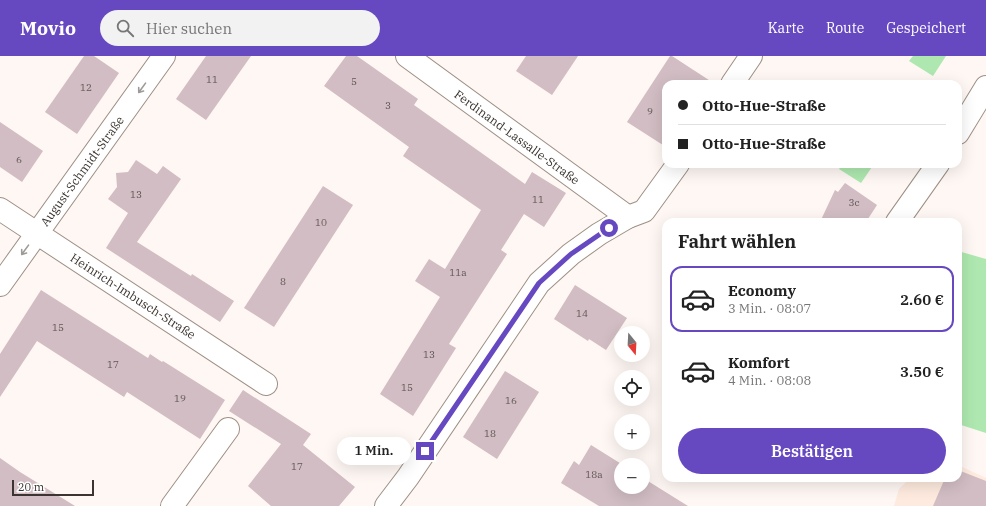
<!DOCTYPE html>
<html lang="de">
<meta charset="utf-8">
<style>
:root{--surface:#fff;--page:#f2f2f2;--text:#222;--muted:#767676;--line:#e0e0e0;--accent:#6648c1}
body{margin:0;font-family:"IBM Plex Serif",serif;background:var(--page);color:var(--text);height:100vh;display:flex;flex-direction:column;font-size:15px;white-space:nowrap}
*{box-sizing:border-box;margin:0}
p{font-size:13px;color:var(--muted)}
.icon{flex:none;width:22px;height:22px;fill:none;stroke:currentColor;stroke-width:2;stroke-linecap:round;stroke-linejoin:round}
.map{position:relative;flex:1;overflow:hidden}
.sheet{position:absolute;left:662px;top:162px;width:300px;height:264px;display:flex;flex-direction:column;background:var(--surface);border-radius:12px;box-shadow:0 4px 16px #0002}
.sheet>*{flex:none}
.hud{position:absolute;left:662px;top:24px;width:300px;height:88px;border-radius:12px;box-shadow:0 4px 16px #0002;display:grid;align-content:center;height:88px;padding:0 16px;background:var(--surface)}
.needle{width:26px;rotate:162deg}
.buttons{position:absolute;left:614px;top:270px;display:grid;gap:8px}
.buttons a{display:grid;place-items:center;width:36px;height:36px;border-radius:50%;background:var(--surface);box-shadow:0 4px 16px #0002;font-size:20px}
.scale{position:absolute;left:12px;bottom:10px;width:82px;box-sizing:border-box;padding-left:4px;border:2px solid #3b3430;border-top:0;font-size:11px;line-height:14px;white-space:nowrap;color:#3b3430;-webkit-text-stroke:3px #fff;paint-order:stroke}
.end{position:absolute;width:18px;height:18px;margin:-9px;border:5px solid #6648c1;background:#fff;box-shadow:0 0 0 2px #fff}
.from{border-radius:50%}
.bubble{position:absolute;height:28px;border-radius:14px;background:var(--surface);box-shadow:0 4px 16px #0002;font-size:13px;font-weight:600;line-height:28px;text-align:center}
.hud b{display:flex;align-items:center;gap:14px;height:38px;font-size:15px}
.hud b+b{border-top:1px solid var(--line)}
.hud i{width:10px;height:10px;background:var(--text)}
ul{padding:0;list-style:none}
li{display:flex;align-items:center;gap:12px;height:66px;margin:0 8px 6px;padding:0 8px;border:2px solid transparent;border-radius:12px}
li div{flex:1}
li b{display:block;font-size:15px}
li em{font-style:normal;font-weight:600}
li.active{border-color:var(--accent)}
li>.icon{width:36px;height:36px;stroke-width:1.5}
h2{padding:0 16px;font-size:18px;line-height:48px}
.primary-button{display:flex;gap:8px;margin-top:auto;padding:8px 16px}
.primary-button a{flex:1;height:46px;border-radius:24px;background:var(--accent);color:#fff;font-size:16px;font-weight:600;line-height:46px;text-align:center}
header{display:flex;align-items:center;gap:24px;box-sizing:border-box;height:56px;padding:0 20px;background:var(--accent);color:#fff}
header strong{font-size:19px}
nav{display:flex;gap:22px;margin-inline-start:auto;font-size:14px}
.search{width:280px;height:36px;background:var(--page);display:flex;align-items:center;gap:10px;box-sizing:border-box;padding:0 14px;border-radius:22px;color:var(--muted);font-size:15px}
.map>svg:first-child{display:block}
.built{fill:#feeade}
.green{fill:#aee8b0}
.building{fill:#d1bdc3}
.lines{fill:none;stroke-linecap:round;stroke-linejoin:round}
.minor-casing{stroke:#9e8f85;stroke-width:24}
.minor{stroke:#fff;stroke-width:22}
.oneway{stroke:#9d9a98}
.route{stroke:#6648c1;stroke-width:5}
.labels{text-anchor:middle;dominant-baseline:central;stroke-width:3;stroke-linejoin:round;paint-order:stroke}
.number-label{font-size:10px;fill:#605655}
.street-label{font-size:12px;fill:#3b3430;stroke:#fff}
</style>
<header>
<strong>Movio</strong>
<div class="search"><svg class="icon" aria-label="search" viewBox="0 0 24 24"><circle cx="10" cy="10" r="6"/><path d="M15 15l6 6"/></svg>Hier suchen</div>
<nav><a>Karte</a><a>Route</a><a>Gespeichert</a></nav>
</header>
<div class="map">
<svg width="986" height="450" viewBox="0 0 986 450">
<rect width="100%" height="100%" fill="#fef7f3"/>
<path class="built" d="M958,409L986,422V450H894L899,433L910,422H958Z"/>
<g class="green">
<path d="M913,0H946L933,20L909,5Z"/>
<path d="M843,108H874L861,127L839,113Z"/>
<path d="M958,195L986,203V377L958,368Z"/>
</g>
<g class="building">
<path d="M84,0H94L119,17L77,78L45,56Z"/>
<path d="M206,0H251L206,64L176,43Z"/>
<path d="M346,0H357L418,43L414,49L525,128L532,116L566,137L544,171L524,158L501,194L507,198L449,288L456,292L413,360L380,338L440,241L415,225L429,203L445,213L481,154L403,100L409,91L324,30Z"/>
<path d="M526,0H578L552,39L516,15Z"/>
<path d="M670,0H672L715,28H666V91L627,66Z"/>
<path d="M0,66L43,95L22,126L0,111Z"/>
<path d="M136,104L157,118L163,110L181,123L137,186L191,220L192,218L234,245L220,266L106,192L128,157L108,143L117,131L116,117L128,116Z"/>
<path d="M845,127L877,149L866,166H820L835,134L838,136Z"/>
<path d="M323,130L353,149L274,271L244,252Z"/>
<path d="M575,229L627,262L606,294L589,283L588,285L554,263Z"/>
<path d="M41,234L148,302L150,298L162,306L163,305L225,344L200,383L127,336L124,341L37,285L0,341V298Z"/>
<path d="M505,315L539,336L497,403L463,381Z"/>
<path d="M243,334L311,378L303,389L355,431L339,450H271L248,430L281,388L229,355Z"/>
<path d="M591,389L623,409H621V431H643V422L688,450H599L561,427L574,405L579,409Z"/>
<path d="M0,402L20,416L75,450H0Z"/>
<path d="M958,414L986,425V450H933L945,422H958Z"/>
</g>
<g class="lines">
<defs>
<g id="minor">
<path d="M407,0L628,161"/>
<path d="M732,28L751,0"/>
<path d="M958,77L986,31"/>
<path d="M0,153L266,328"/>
<path d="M897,166L938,108"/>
<path d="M0,229L164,0"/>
<path d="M172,450L228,373"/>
<path d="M386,450L408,421L539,227L571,198L599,178L628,161L644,155L678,108"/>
</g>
</defs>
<use href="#minor" class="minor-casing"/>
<use href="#minor" class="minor"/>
</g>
<defs><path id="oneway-shaft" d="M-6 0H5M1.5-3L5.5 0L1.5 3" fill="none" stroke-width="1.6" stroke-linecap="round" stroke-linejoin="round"/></defs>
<g class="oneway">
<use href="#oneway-shaft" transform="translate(142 32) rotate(126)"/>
<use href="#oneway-shaft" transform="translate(25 194) rotate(126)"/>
</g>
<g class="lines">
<path class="route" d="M425,395L539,227L571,198L609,172"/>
</g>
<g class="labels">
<g class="number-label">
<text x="212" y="23">11</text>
<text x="354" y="25">5</text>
<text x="86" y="31">12</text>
<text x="388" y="49">3</text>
<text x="650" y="55">9</text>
<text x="19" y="103">6</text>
<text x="136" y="138">13</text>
<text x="538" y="143">11</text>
<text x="854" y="146">3c</text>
<text x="321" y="166">10</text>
<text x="458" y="216">11a</text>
<text x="283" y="225">8</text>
<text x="582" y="257">14</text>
<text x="58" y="271">15</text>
<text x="429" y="298">13</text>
<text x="113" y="308">17</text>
<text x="407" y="331">15</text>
<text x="180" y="342">19</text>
<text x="511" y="344">16</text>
<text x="490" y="377">18</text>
<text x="297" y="410">17</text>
<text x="594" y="418">18a</text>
</g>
<g class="street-label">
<text transform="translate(517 81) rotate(36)">Ferdinand-Lassalle-Straße</text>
<text transform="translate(82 115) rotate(-54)">August-Schmidt-Straße</text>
<text transform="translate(133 240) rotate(33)">Heinrich-Imbusch-Straße</text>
</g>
</g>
</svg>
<div class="buttons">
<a><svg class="needle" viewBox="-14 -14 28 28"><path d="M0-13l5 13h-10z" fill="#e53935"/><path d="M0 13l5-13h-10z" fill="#767676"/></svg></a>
<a><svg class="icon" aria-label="locate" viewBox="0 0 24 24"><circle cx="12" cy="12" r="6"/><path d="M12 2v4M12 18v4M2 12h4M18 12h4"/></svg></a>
<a>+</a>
<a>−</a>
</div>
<div class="scale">20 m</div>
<i class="end from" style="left:609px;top:172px"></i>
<i class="end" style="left:425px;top:395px"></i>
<div class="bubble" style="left:337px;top:381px;width:74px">1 Min.</div>
<div class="hud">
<b><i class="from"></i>Otto-Hue-Straße</b>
<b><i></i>Otto-Hue-Straße</b>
</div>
<section class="sheet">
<h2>Fahrt wählen</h2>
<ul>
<li class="active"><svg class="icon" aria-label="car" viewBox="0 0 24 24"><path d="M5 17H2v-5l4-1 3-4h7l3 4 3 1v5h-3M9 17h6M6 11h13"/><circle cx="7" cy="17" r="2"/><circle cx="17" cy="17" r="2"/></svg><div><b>Economy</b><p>3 Min. · 08:07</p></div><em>2.60 €</em></li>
<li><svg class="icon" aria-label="car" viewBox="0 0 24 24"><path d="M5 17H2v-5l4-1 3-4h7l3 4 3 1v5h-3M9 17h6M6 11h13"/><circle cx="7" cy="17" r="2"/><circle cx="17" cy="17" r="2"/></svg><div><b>Komfort</b><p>4 Min. · 08:08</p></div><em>3.50 €</em></li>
</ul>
<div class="primary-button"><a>Bestätigen</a></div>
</section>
</div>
